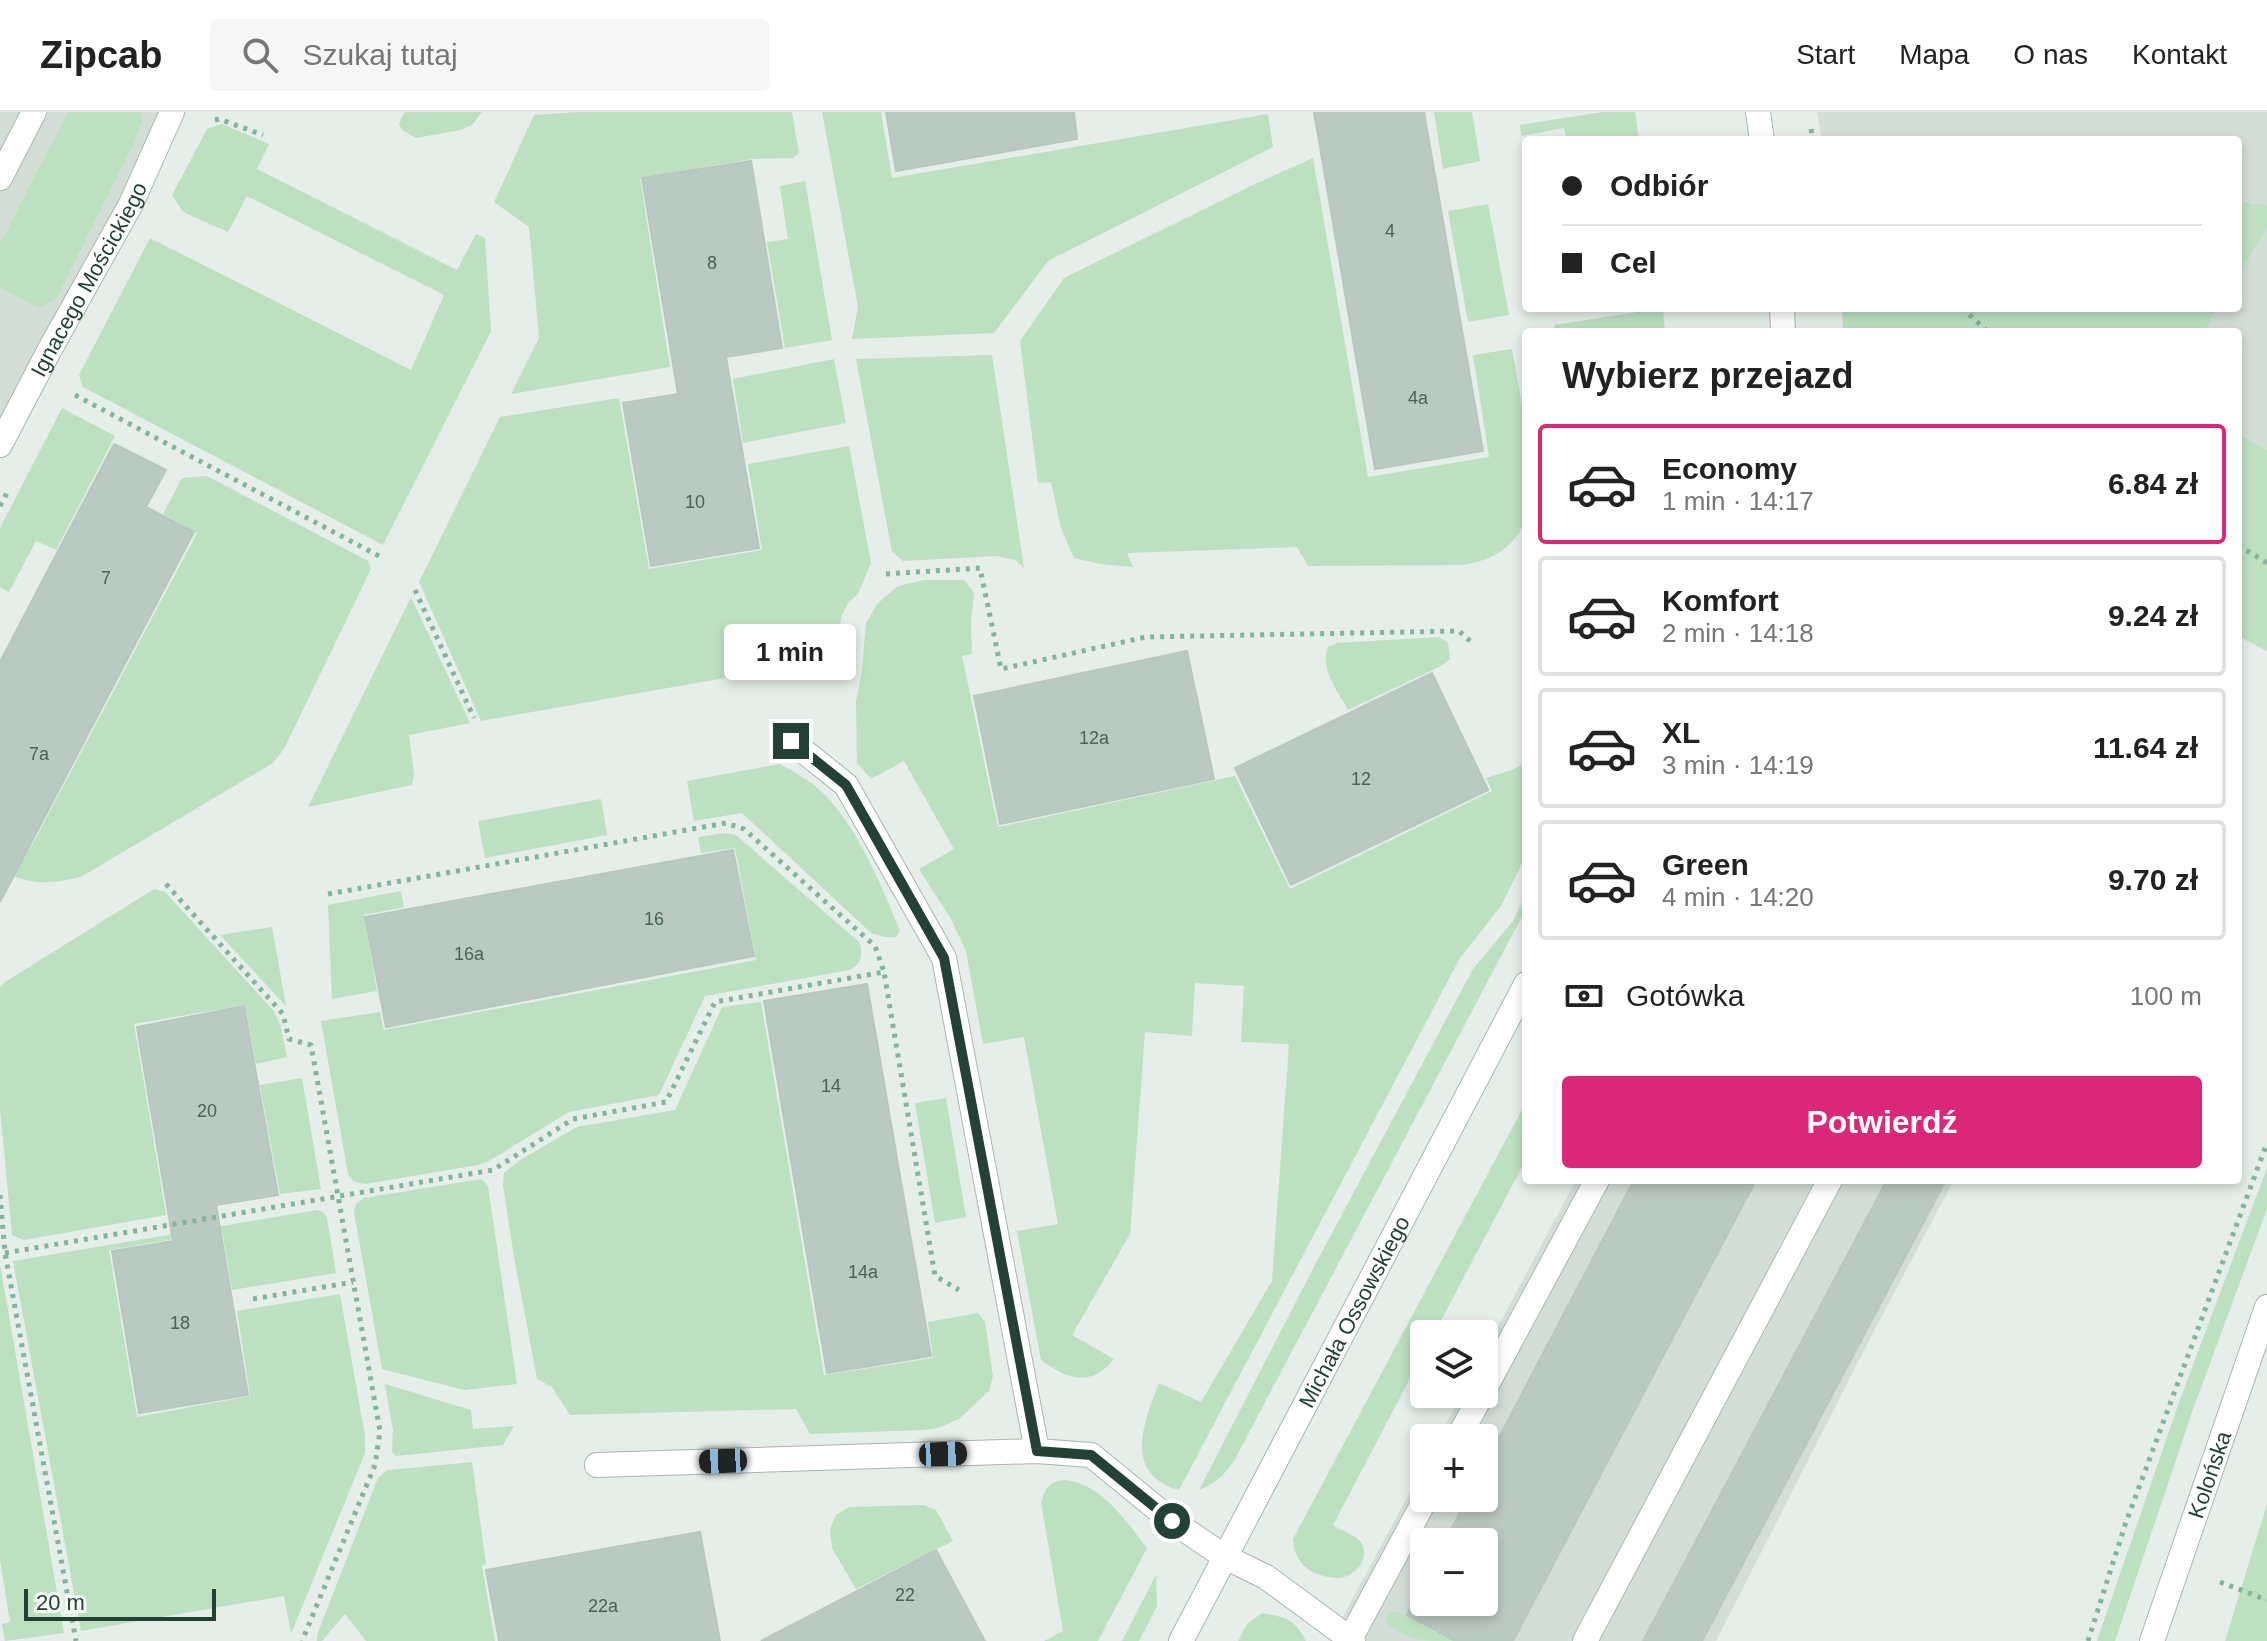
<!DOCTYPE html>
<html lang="pl">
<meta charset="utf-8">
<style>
:root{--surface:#fff;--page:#f6f6f6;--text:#222;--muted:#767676;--line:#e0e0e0;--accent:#db2777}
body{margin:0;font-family:Arial,sans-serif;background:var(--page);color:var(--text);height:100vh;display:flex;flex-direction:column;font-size:30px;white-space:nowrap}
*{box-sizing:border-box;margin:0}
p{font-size:26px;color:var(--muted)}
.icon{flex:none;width:44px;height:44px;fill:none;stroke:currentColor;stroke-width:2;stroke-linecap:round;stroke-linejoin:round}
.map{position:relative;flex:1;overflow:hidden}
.details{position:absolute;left:1522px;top:216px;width:720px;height:856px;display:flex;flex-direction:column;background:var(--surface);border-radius:8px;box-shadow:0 4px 12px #0003}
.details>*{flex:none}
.guide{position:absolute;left:1522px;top:24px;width:720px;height:176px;border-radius:8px;box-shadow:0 4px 12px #0003;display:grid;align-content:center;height:176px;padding:0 40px;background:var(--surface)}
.fabs{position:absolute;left:1410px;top:1208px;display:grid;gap:16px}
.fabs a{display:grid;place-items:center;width:88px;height:88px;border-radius:8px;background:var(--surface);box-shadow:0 4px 12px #0003;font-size:40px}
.scale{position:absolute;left:24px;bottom:20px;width:192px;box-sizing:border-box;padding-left:8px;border:4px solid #234134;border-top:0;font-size:22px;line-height:28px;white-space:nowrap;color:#234134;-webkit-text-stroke:6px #f6faf7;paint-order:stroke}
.end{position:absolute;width:36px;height:36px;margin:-18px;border:10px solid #234134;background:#fff;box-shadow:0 0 0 4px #fff}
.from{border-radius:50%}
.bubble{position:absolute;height:56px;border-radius:8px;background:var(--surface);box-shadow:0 4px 12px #0003;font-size:26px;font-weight:600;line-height:56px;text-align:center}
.car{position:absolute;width:24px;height:48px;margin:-24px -12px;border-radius:10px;box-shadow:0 0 6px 2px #0007;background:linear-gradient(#222 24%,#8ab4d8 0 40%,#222 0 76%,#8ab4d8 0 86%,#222 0)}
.guide b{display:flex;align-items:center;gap:28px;height:76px;font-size:30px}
.guide b+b{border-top:2px solid var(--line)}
.guide i{width:20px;height:20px;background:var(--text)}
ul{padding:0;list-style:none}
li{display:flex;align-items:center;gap:24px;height:120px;margin:0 16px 12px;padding:0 24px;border:4px solid var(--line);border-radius:8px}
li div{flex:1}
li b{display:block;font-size:30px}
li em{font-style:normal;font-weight:600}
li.on{border-color:var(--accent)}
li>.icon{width:72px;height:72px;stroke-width:1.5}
h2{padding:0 40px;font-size:36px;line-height:96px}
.pay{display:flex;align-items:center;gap:20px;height:88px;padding:0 40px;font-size:30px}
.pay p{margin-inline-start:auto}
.button{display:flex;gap:16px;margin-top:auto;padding:16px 40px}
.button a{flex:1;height:92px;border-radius:8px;background:var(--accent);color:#fff;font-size:32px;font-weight:600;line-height:92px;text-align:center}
header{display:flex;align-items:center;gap:48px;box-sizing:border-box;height:112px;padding:0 40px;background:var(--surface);border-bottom:2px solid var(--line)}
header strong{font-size:38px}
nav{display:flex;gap:44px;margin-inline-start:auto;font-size:28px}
.search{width:560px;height:72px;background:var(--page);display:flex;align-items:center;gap:20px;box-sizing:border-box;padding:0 28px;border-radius:8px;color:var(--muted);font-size:30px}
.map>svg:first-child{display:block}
.built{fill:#d3ded7;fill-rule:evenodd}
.green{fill:#bde0c1}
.building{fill:#bac9c1;stroke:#b7c8be;stroke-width:2}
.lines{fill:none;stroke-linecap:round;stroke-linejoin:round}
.lane-casing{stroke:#a7b7ae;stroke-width:26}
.street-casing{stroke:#a7b7ae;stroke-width:26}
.path{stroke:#84b39c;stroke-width:5;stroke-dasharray:4 6;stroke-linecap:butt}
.lane{stroke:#fff;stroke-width:24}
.street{stroke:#fff;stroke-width:24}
.route{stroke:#234134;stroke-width:10}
.labels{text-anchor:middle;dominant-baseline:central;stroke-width:6;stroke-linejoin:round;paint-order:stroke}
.number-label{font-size:18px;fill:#496357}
.street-label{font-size:22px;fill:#234134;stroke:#f6faf7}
</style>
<header>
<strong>Zipcab</strong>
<div class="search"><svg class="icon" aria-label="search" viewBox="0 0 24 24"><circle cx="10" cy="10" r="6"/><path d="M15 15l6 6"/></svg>Szukaj tutaj</div>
<nav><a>Start</a><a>Mapa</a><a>O nas</a><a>Kontakt</a></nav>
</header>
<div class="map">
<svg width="2267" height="1529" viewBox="0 0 2267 1529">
<rect width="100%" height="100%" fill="#e5eee8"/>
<g class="built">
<path d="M0,0H160L124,87L0,318Z"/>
<path d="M1817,0H2267V93L2238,90V28H1822Z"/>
<path d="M2267,116V338L2238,322V220H2204L2218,196H2238V164Z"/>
<path d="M1576,1068H1954L1875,1217L1716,1529H1330L1424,1354V1386H1484V1326H1439L1462,1282H1484V1241ZM1424,1430H1484V1490H1424Z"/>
</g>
<g class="green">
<path d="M68,0H142V8L134,31L56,187L38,196L0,175V132Z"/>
<path d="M405,0H482L472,13L460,18L416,26L402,18L399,11Z"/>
<path d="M579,0H792L799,41L793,46L752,47L640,66L670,255L511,282L539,226L529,115L494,90L534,3Z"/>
<path d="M822,0H881L892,66L1268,2L1273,35L1048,149L994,221L852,227L858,195Z"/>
<path d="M1434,0H1472L1480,49L1443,57Z"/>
<path d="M1602,0H1635L1639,28H1567L1564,16L1521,24L1520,13Z"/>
<path d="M222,12L269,32L257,57L457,158L476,122L485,126L491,219L383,433L83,275L79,263L150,126L411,258L444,183L247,84L228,120L183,100L172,83L207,17Z"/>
<path d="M1313,46L1368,365L1489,345L1473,243L1512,237L1526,316V408C1512,437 1495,447 1464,453L1308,454L1297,435L1127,441L1133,455L1101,452L1074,446L1061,416L1051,370L1038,371L1020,229L1064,166L1253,73Z"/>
<path d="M805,69L832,228L785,236L767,130L788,127L780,74Z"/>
<path d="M2238,90L2267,93V116L2238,164Z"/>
<path d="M1488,92L1509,203L1468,210L1448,99Z"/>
<path d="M1663,196L1665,220H1555L1554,213Z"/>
<path d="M1842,196H2218L2204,220H1843Z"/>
<path d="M992,243L1024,456L1015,448L996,444L903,449L892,440L856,247Z"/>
<path d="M834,247L846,311L743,331L733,267Z"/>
<path d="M619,286L649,457L762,438L748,352L849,334L871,451L858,482L848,491L842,503L839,516L838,546L481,609L419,470L500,305Z"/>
<path d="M62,296L115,324L56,438L36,429L9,480L0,475V416Z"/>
<path d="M2238,322L2267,338V539L2238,524Z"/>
<path d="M207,364L368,449L371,457L284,637L273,651L81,765C48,772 31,774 0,758V722L30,737L197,421L163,402L182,366Z"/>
<path d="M925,468H964L974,481L971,510L972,542L962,544L998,715L1235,664L1290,777L1492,679L1486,666L1512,658L1526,650V743L1501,794L1460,846L1179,1378C1122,1362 1144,1310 1159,1271L1201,1290L1272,1169L1289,932L1241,930L1244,874L1195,871L1192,924L1145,920L1130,1122L1072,1223L1114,1247C1091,1276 1067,1267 1041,1248L1017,1119L1058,1112L1024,925L983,932L966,839L951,807L919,757L954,737L904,649L871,667L857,651L856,590L862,559L866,511L877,492L898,474Z"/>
<path d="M411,485L470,611L409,623L414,663L412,673L308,695Z"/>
<path d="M1439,525L1448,531L1450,547L1441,554L1348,598C1338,579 1319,556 1328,535L1337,531Z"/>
<path d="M780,652C796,661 813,670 826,684C860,720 881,773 900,819L896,825H885L871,821L742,701L694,709L687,669Z"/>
<path d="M601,687L607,723L485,746L478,709Z"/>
<path d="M724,721L736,723L860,831C862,845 862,850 850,858L705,884L659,983L569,1000L489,1049L478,1053L366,1072C357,1071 352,1070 348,1062L321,909L380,900L384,918L756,848L735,736L701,741L698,725Z"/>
<path d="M154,777L165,780L273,898L280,912L287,945L256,952L245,893L134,912L166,1103L24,1128L12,1123L0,996V875L5,870Z"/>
<path d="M401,779L404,795L364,803L377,879L332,887L328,793Z"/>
<path d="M1526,782V797L1235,1347C1225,1363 1216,1371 1199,1378L1316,1151L1473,857L1513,809Z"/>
<path d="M272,815L286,894L220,823Z"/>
<path d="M761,890L824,1263L933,1246L928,1210L978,1201L985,1210L993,1264L989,1279L959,1307L938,1316L923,1318L810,1322L796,1297L570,1303L552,1275L537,1267L514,1145L503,1073L504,1061L520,1048L577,1015L675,998L722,895Z"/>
<path d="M302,966L321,1077L280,1082L260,973Z"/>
<path d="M946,986L966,1105L935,1111L915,991Z"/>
<path d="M1526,990V1047L1434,1222H1424V1240L1333,1413C1340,1418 1354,1422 1360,1429C1372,1444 1356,1464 1340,1466C1339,1467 1329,1465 1328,1465C1307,1461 1294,1448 1293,1427Z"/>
<path d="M2267,1056V1097L2191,1303L2115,1529H2097L2178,1293Z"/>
<path d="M481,1067L488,1074L517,1272L464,1278L382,1257L354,1100L356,1092L364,1086Z"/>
<path d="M317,1098L323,1100L327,1106L336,1161L232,1178L222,1119L109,1138L137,1305L250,1284L237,1199L340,1182L365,1324V1341L291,1522L284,1484L81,1519L13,1149Z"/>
<path d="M0,1152L64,1521L5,1529L2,1512L10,1510L0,1448Z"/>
<path d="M385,1272L471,1298L473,1317L514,1314L503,1333L396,1344L392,1340L393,1319Z"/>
<path d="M472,1350L486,1452L482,1454L495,1529H366L345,1502L322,1529H317V1523L378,1366L388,1358Z"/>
<path d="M1065,1368C1102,1372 1125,1408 1147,1436L1098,1529H1044L1063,1519L1041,1390C1046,1376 1049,1369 1065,1368Z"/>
<path d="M2267,1392V1529H2225Z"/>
<path d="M923,1393L936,1398L953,1429L856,1477L832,1436L830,1417L836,1403L849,1395Z"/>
<path d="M1156,1463L1157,1494L1139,1529H1122Z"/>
<path d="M1388,1500H1396L1453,1529C1424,1529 1407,1529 1386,1510Z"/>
<path d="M1262,1501C1285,1505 1295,1507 1306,1529H1238L1247,1512Z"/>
</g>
<g class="building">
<path d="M886,0H1074L1077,27L896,59Z"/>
<path d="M1314,0H1424L1483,339L1375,357Z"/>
<path d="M751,49L782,236L726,245L759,436L651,454L623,291L678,282L642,66Z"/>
<path d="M114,332L166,358L146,395L194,420L0,790V550Z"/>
<path d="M1187,539L1214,667L1000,712L974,584Z"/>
<path d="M1432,561L1488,678L1291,773L1235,656Z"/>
<path d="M733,738L754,844L386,915L365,805Z"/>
<path d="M867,872L931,1244L827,1261L764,889Z"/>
<path d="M244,894L278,1083L216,1093L248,1283L139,1301L112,1139L173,1129L137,915Z"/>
<path d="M1634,1068H1756L1513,1529H1455L1407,1503L1424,1467V1490H1484V1430H1444L1468,1386H1484V1354Z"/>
<path d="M1887,1068H1946L1702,1529H1643Z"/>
<path d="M700,1420L720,1529H499L486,1458Z"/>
<path d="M936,1438L985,1529H761Z"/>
</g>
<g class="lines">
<defs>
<g id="lane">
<path d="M0,66L34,0"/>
<path d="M791,629L846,673L944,846L1037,1339"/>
<path d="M1484,1278L1597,1068"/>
<path d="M1458,1326L1482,1282"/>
<path d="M597,1353L1037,1339L1091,1343L1172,1409L1225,1445L1266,1465L1353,1529"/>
<path d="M1349,1529L1426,1386"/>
<path d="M1585,1529L1830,1068"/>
</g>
<g id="street">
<path d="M1758,0L1762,28"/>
<path d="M1782,196L1783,220"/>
<path id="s1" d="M0,333L50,237L131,92L172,0"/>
<path id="s2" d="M1181,1529L1526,872"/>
<path id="s3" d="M2152,1529L2267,1195"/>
</g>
</defs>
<use href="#lane" class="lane-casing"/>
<use href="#street" class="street-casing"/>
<g class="path">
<path d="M215,8L219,7L263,23"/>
<path d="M1811,17L1813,28"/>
<path d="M1962,196L1988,220"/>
<path d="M75,283L379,444"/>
<path d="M0,394L9,377"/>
<path d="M2238,433L2267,451"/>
<path d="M886,462L980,456L1001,557L1146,525L1459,519L1470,529"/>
<path d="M415,478L474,606"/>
<path d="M166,772L283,902L289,927L311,933L380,1319L375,1353L302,1529"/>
<path d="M328,782L726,711L744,717L875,834L884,860"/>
<path d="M0,1083L5,1141L76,1529"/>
<path d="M5,1141L493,1058L573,1007L666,990L715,890L884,860L935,1164L959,1178"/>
<path d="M253,1187L353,1170"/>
<path d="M2220,1470L2267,1488"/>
<path d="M2088,1529L2125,1413L2267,1031"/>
</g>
<use href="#lane" class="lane"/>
<use href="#street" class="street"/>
</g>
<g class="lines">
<path class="route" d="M791,629L846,673L944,846L1037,1339L1091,1343L1172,1409"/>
</g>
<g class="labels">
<g class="number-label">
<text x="1390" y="119">4</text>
<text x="712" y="151">8</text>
<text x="1418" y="286">4a</text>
<text x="695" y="390">10</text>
<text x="106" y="466">7</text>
<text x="1094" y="626">12a</text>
<text x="39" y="642">7a</text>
<text x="1361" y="667">12</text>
<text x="654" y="807">16</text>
<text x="469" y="842">16a</text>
<text x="831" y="974">14</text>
<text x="207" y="999">20</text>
<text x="863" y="1160">14a</text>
<text x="180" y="1211">18</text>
<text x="905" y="1483">22</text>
<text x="603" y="1494">22a</text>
</g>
<g class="street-label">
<text stroke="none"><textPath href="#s1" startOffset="188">Ignacego Mościckiego</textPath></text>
<text stroke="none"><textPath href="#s2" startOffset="372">Michała Ossowskiego</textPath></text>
<text stroke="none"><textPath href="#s3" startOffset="176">Kolońska</textPath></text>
</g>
</g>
</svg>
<div class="fabs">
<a><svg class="icon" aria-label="layers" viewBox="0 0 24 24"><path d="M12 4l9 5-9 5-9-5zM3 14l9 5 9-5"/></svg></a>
<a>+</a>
<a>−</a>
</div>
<div class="scale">20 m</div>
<i class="end from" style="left:1172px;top:1409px"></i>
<i class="end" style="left:791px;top:629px"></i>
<div class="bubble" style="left:724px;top:512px;width:132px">1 min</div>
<i class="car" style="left:943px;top:1342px;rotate:88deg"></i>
<i class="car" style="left:723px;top:1349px;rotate:268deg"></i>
<div class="guide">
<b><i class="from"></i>Odbiór</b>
<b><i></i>Cel</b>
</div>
<section class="details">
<h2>Wybierz przejazd</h2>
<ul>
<li class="on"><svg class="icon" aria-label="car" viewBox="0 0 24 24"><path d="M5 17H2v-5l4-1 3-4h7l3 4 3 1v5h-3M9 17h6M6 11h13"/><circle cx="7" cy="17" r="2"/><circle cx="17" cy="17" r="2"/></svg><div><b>Economy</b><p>1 min · 14:17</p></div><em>6.84 zł</em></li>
<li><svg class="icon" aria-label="car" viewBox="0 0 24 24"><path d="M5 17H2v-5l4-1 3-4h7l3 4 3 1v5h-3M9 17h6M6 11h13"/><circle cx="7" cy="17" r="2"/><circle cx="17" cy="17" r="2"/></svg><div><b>Komfort</b><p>2 min · 14:18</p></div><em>9.24 zł</em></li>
<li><svg class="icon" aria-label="car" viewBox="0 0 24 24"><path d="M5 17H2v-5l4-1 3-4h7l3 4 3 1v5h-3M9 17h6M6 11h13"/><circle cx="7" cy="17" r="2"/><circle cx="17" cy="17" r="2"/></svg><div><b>XL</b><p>3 min · 14:19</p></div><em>11.64 zł</em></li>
<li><svg class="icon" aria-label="car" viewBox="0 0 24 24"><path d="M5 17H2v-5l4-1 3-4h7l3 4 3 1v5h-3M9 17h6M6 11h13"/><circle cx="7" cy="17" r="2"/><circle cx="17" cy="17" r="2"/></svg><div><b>Green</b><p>4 min · 14:20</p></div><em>9.70 zł</em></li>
</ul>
<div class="pay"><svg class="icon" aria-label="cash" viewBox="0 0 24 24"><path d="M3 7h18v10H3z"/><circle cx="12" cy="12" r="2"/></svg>Gotówka<p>100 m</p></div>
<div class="button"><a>Potwierdź</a></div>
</section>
</div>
